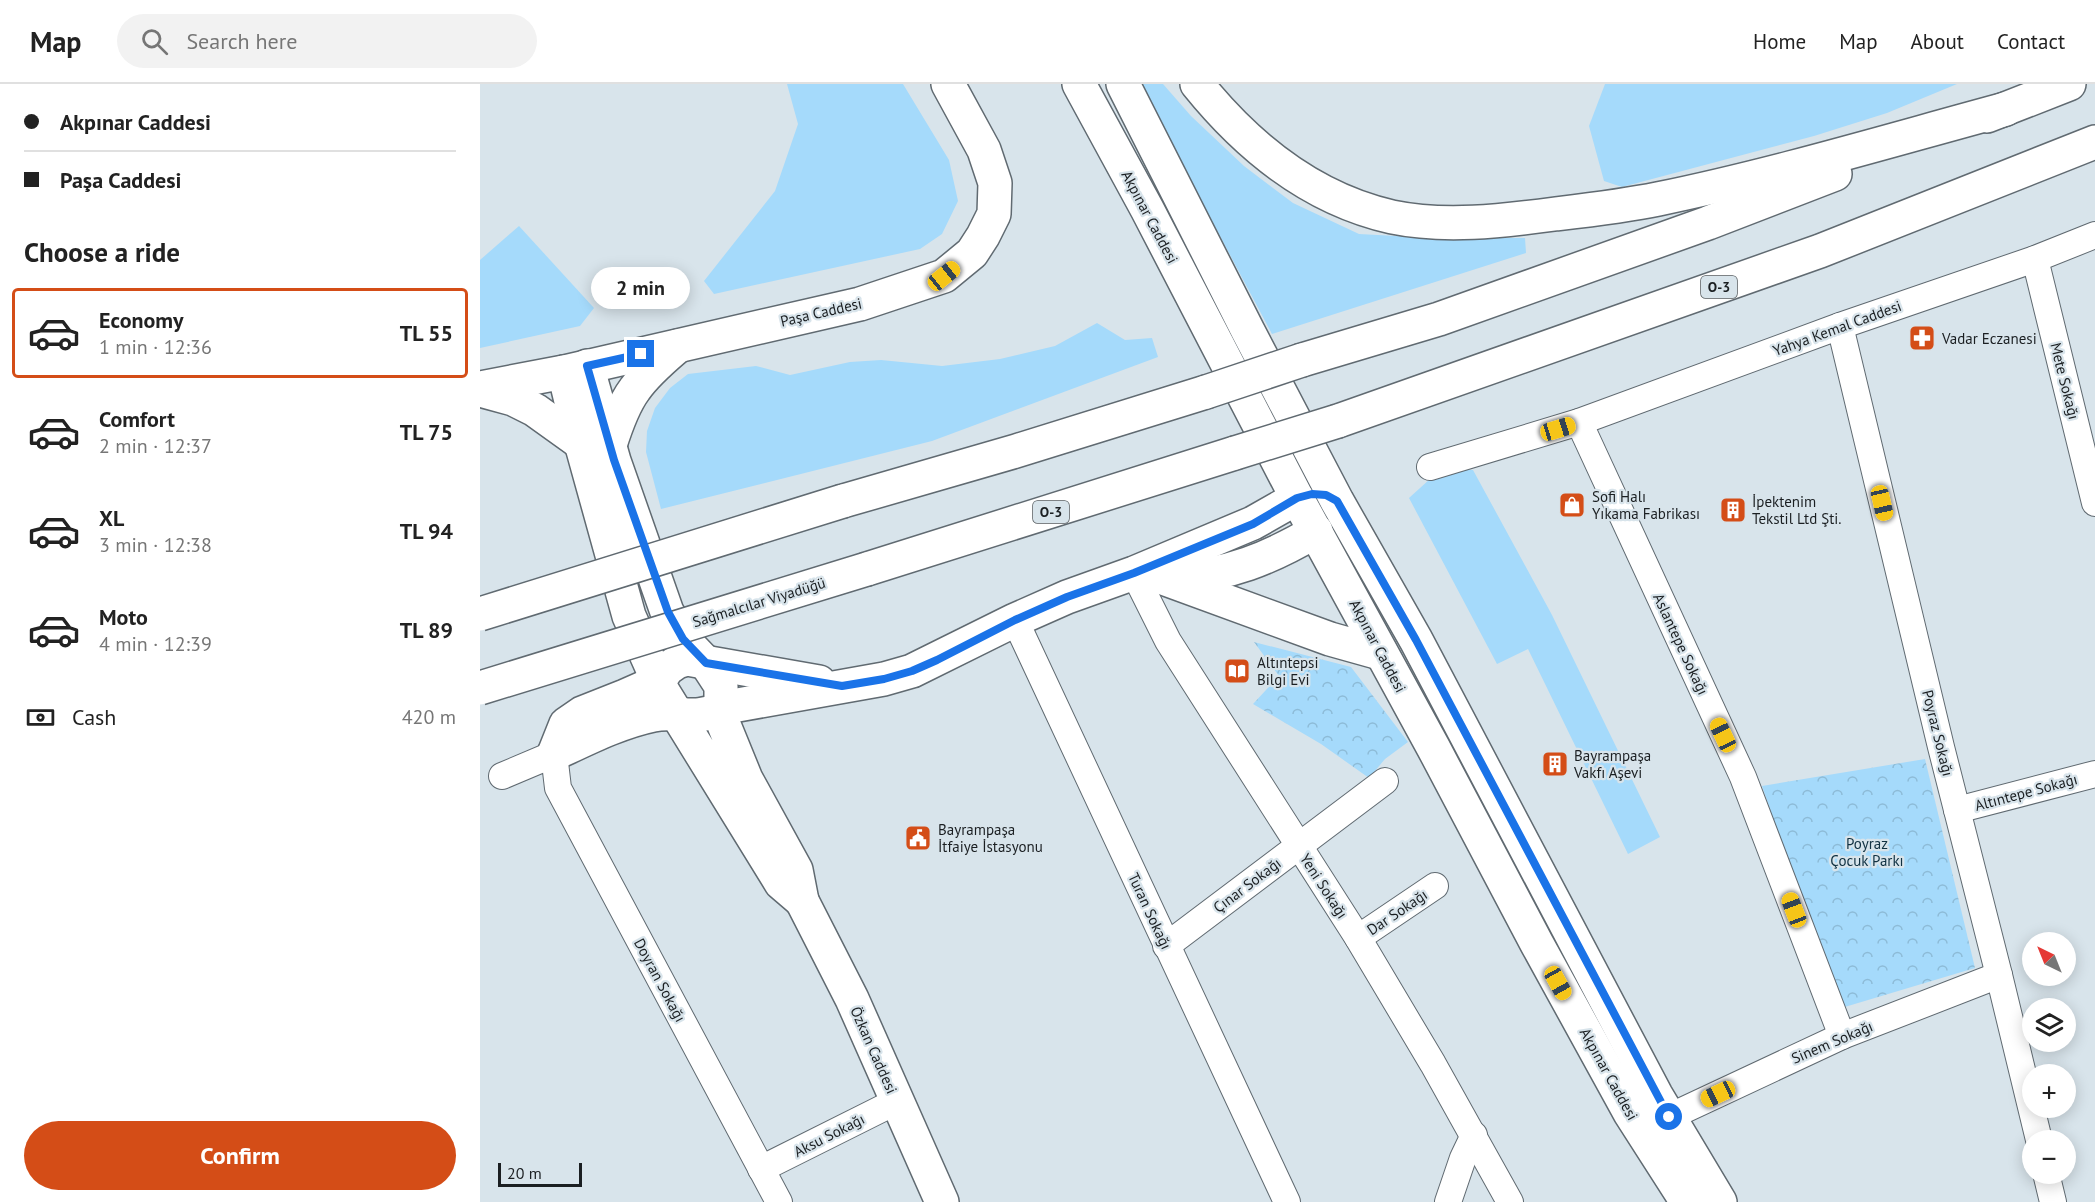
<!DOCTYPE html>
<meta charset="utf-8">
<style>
:root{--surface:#fff;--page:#f2f2f2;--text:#222;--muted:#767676;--line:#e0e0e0;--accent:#d44d17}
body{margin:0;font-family:"PT Sans",sans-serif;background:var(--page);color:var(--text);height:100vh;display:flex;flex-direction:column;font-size:22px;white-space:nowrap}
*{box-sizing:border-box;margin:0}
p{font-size:20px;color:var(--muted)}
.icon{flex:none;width:33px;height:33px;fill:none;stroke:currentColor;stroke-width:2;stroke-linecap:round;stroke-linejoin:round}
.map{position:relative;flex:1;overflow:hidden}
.drawer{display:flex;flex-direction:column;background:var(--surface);width:480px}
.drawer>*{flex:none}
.banner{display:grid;align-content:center;height:132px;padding:0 24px;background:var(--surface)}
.needle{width:39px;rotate:317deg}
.buttons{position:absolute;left:1542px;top:848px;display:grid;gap:12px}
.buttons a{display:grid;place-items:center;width:54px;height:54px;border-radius:50%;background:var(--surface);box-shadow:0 3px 15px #0003;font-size:30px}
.scale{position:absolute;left:18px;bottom:15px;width:84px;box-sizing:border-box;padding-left:6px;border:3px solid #1b1f22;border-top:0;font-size:16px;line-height:21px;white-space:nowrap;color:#1b1f22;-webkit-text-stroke:4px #d8e4eb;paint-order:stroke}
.end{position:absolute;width:27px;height:27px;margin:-14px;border:8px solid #1a73e8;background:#fff;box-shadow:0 0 0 3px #fff}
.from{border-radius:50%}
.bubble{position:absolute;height:42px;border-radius:21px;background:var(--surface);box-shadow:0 3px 15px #0003;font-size:20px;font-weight:800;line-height:42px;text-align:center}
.car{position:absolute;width:18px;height:36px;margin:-18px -9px;border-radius:8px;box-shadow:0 0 4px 2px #0007;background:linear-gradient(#f5c518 24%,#345 0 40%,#f5c518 0 76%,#345 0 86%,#f5c518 0)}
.banner b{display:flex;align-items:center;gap:21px;height:57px;font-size:22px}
.banner b+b{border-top:2px solid var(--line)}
.banner i{width:15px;height:15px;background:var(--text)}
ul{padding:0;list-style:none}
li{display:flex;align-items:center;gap:18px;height:90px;margin:0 12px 9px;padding:0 12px;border:3px solid transparent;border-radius:6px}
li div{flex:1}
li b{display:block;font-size:22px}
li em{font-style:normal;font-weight:800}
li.selected{border-color:var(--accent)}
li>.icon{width:54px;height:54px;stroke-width:1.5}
h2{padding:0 24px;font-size:27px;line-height:72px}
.pay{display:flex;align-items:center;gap:15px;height:66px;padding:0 24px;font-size:22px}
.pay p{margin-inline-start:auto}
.button{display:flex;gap:12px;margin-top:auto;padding:12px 24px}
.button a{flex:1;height:69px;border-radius:36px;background:var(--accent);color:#fff;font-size:24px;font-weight:800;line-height:69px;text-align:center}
header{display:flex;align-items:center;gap:36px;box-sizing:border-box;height:84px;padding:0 30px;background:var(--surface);border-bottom:2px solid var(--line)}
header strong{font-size:28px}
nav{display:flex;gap:33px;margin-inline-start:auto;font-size:21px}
.search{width:420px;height:54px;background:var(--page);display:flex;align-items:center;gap:15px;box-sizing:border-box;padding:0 21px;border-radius:33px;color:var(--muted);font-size:22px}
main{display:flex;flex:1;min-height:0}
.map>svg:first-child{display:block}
.green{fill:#a5dafb}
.park{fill:url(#park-crowns)}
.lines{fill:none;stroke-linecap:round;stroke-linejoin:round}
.minor-casing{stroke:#606a71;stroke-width:28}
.tertiary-casing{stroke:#606a71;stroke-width:36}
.secondary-casing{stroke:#606a71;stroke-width:36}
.primary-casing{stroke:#606a71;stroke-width:36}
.trunk-casing{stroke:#606a71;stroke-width:36}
.minor{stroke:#fff;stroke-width:26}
.tertiary{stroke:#fff;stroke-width:33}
.secondary{stroke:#fff;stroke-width:33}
.primary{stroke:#fff;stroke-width:33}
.trunk{stroke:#fff;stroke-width:33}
.trunk-bridge-casing{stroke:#606a71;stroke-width:36;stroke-linecap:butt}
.trunk-bridge{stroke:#fff;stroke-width:33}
.route{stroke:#1a73e8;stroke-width:8}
.labels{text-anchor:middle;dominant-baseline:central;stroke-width:4.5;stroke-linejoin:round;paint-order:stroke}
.shield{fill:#d8e4eb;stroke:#545a5e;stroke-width:1.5}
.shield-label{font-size:14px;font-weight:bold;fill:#1b1f22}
.street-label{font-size:15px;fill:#1b1f22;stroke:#d8e4eb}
.poi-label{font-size:15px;fill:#1b1f22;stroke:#d8e4eb;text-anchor:start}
.park-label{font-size:15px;fill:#103142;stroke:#d8e4eb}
</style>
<header>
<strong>Map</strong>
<div class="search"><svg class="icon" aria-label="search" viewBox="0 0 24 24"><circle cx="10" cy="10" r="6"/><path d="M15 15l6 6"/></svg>Search here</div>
<nav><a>Home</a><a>Map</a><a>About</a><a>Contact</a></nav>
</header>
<main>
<section class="drawer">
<div class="banner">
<b><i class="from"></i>Akpınar Caddesi</b>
<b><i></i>Paşa Caddesi</b>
</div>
<h2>Choose a ride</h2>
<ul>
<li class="selected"><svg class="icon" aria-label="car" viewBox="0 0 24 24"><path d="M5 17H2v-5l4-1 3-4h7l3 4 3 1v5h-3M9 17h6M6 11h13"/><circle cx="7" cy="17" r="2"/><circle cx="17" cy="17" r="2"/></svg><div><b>Economy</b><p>1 min · 12:36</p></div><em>TL 55</em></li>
<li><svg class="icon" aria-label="car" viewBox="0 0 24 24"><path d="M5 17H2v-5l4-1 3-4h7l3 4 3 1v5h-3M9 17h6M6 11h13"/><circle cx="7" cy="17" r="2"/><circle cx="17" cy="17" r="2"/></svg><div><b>Comfort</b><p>2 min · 12:37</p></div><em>TL 75</em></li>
<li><svg class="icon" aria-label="car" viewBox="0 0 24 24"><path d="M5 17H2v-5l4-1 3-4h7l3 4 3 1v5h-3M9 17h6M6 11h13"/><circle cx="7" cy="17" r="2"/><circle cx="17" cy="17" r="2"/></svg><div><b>XL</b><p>3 min · 12:38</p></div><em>TL 94</em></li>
<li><svg class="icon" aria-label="car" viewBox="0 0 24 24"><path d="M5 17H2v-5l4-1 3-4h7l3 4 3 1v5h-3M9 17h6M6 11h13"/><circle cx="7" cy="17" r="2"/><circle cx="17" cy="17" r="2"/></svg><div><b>Moto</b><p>4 min · 12:39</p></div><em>TL 89</em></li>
</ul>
<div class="pay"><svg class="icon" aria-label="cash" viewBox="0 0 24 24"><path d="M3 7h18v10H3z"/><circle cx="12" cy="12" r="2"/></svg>Cash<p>420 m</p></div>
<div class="button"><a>Confirm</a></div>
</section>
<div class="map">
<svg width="1615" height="1118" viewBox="0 0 1615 1118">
<defs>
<pattern id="park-crowns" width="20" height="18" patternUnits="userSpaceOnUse" patternTransform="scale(1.5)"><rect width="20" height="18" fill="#a5dafb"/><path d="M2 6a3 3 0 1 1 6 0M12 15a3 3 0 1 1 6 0" fill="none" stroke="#8dbbd7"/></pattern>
</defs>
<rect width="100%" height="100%" fill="#d8e4eb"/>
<g class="green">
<path d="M307,0H423L469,76L478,117L462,150L440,165L234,210L224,197L295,107L318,40Z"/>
<path d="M659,0H683L711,32L764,82L813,119L879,150L953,154H1045L1046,169L792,250Z"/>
<path d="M1125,0H1477L1407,29L1334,52L1142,103L1124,97L1109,42Z"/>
<path d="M39,142L114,224L100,242L0,264V176Z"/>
<path d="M617,239L645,256L672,254L678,273L452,357L181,425L166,368L167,347L175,324L190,304L208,290L276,282L310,291L370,278L401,276L462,282L520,275L575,262Z"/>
<path d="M961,385L993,386L1072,531L1180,753L1148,770L1048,565L1017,580L929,414Z"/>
</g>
<g class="park">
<path d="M774,558L871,583L928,658L905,675L889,694L841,660L773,620L799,592Z"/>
<path d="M1445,675L1495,884L1358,925L1282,702Z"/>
</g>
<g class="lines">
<defs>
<g id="minor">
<path d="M1555,175L1615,419"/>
<path d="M1360,242L1461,663L1519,891L1559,1056"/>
<path d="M1099,338L1263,693L1362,952"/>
<path d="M950,383L1099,338L1360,242L1555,175L1615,151"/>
<path d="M654,489L688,557L878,854L953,980L1030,1118"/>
<path d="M535,536L807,1118"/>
<path d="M22,692L74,670L78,704L299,1118"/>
<path d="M1477,726L1615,690"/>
<path d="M878,854L955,802"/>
<path d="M686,862L905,697"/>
<path d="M1189,1033L1362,952L1519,891"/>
<path d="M281,1085L417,1017"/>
<path d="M1566,1089L1573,1118"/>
<path d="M968,1118L983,1074L994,1051"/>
</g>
<g id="tertiary">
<path d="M84,288L101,359L149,532L182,606L301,799L322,817L316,786L266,695L244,641L241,624V602L226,579L203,555L187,528L134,377L107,282"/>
<path d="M0,306L33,315L55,326L101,359"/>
<path d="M130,361C136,342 143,321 155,305C167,288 183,275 198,262"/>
<path d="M694,493C746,493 792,473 836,447"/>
<path d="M683,494L850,555L900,569"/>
<path d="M74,670C106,655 139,638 173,631C200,626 214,638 241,624L404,595L432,587L535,536L587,513L654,489L773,439L817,414"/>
<path d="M74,670L86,640L102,629L145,612L179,597L187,585L197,578L207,575L339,598"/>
<path d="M322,817L372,915L462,1118"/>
</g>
<path id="secondary" d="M0,304L84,288L380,220L464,192L492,169L503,152L514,130L515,99L504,66L468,0"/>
<g id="primary">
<path d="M599,0L667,125L817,414L953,663L1057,860L1150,1029L1207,1118"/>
<path d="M643,0L768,247L857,417L936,556L1176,1011L1240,1118"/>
</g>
<g id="trunk">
<path d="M717,0C767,62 832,115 912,133C965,144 1021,137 1075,130C1109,126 1144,122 1178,115C1295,91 1411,56 1526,25"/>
<path d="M1507,32L1589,0"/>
<path d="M822,276L959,235L1228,139L1355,90"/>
<path d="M858,337L1340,167L1615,58"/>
<path d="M363,417L536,367L726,308"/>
<path d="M387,485L755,369"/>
</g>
</defs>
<use href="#minor" class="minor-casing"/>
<use href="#tertiary" class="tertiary-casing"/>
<use href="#secondary" class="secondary-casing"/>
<use href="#primary" class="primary-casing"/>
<use href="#trunk" class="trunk-casing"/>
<use href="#minor" class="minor"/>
<use href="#tertiary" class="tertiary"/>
<use href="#secondary" class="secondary"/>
<use href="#primary" class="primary"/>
<use href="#trunk" class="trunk"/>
<defs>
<g id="trunk-bridge">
<path d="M726,308L822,276"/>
<path d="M755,369L858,337"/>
<path d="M0,530L363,417"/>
<path d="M0,604L387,485"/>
</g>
</defs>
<use href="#trunk-bridge" class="trunk-bridge-casing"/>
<use href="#trunk-bridge" class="trunk-bridge"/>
</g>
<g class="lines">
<path class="route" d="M161,270L107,282L134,376L188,528L203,555L226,579L362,602L404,595L432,587L457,576L535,536L587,513L654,489L773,440L817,414L832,410L846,411L857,417L936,556L1189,1033"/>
</g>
<defs>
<symbol id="pharmacy-square" viewBox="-11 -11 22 22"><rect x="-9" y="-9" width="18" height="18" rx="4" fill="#d44d17" stroke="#d8e4eb"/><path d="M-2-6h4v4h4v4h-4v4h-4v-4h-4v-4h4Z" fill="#fff"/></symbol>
<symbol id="shop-square" viewBox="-11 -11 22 22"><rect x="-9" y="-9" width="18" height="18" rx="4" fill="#d44d17" stroke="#d8e4eb"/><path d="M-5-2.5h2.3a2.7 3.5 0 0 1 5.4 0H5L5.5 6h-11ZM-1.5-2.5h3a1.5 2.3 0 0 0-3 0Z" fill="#fff"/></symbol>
<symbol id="building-square" viewBox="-11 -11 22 22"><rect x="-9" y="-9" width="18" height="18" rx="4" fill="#d44d17" stroke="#d8e4eb"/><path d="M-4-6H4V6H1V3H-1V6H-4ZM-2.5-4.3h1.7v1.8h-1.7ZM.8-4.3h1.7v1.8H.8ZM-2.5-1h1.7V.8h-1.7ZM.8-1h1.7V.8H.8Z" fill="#fff"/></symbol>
<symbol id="library-square" viewBox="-11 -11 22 22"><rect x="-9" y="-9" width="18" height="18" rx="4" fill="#d44d17" stroke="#d8e4eb"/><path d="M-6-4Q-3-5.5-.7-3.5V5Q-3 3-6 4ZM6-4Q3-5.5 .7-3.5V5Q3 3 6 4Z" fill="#fff"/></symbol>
<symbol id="civic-square" viewBox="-11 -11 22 22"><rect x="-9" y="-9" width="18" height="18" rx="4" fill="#d44d17" stroke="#d8e4eb"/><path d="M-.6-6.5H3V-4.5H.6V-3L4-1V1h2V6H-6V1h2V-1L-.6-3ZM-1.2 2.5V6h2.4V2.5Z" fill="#fff"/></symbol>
</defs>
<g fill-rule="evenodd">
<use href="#pharmacy-square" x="1427" y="239" width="30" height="30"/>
<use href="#shop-square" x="1077" y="406" width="30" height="30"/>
<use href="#building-square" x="1238" y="411" width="30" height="30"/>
<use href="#library-square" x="742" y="572" width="30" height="30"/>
<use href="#building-square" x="1060" y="665" width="30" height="30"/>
<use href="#civic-square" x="423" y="739" width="30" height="30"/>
</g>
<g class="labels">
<g class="shield">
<rect x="1221" y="192" width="36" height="22" rx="4.5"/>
<rect x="553" y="417" width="36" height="22" rx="4.5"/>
</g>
<g class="shield-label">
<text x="1239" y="203">O-3</text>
<text x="571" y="428">O-3</text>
</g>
<g class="street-label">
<text transform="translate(670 133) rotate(62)">Akpınar Caddesi</text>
<text transform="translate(341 228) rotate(-13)">Paşa Caddesi</text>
<text transform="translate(1357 244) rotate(-20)">Yahya Kemal Caddesi</text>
<text transform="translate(1585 297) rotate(76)">Mete Sokağı</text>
<text transform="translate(279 518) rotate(-17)">Sağmalcılar Viyadüğü</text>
<text transform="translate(1201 560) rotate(65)">Aslantepe Sokağı</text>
<text transform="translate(898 562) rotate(62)">Akpınar Caddesi</text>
<text transform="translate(1458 649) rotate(76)">Poyraz Sokağı</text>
<text transform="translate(1546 708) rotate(-15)">Altıntepe Sokağı</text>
<text transform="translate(767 801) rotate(-37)">Çınar Sokağı</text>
<text transform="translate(844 802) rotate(57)">Yeni Sokağı</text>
<text transform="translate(670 827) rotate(65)">Turan Sokağı</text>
<text transform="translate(917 828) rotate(-34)">Dar Sokağı</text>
<text transform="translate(180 896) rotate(62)">Doyran Sokağı</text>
<text transform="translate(1352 958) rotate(-23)">Sinem Sokağı</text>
<text transform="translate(394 966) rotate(66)">Özkan Caddesi</text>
<text transform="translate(1129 990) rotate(61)">Akpınar Caddesi</text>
<text transform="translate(349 1051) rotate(-27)">Aksu Sokağı</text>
</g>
<g class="poi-label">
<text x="1462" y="254">Vadar Eczanesi</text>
<text x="1112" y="412">Sofi Halı<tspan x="1112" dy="17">Yıkama Fabrikası</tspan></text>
<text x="1272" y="417">İpektenim<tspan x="1272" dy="17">Tekstil Ltd Şti.</tspan></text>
<text x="777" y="578">Altıntepsi<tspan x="777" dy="17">Bilgi Evi</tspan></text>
<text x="1094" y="671">Bayrampaşa<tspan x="1094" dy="17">Vakfı Aşevi</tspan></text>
<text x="458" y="745">Bayrampaşa<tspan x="458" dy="17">İtfaiye İstasyonu</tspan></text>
</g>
<g class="park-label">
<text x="1387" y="759">Poyraz<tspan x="1387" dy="17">Çocuk Parkı</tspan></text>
</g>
</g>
</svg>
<div class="buttons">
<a><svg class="needle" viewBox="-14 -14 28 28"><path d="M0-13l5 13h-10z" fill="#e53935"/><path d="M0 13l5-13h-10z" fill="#767676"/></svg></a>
<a><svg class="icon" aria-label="layers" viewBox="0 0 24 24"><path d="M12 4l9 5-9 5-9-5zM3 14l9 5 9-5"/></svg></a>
<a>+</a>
<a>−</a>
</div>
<div class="scale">20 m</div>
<i class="end from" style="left:1189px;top:1033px"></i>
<i class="end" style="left:161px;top:270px"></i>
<div class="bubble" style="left:111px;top:183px;width:99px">2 min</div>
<i class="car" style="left:464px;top:192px;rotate:51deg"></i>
<i class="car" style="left:1078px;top:345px;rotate:73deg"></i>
<i class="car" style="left:1402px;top:419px;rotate:167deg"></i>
<i class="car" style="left:1243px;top:651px;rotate:335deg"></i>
<i class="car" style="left:1314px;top:826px;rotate:339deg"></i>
<i class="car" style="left:1078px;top:899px;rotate:151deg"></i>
<i class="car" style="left:1238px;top:1010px;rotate:245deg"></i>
</div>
</main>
